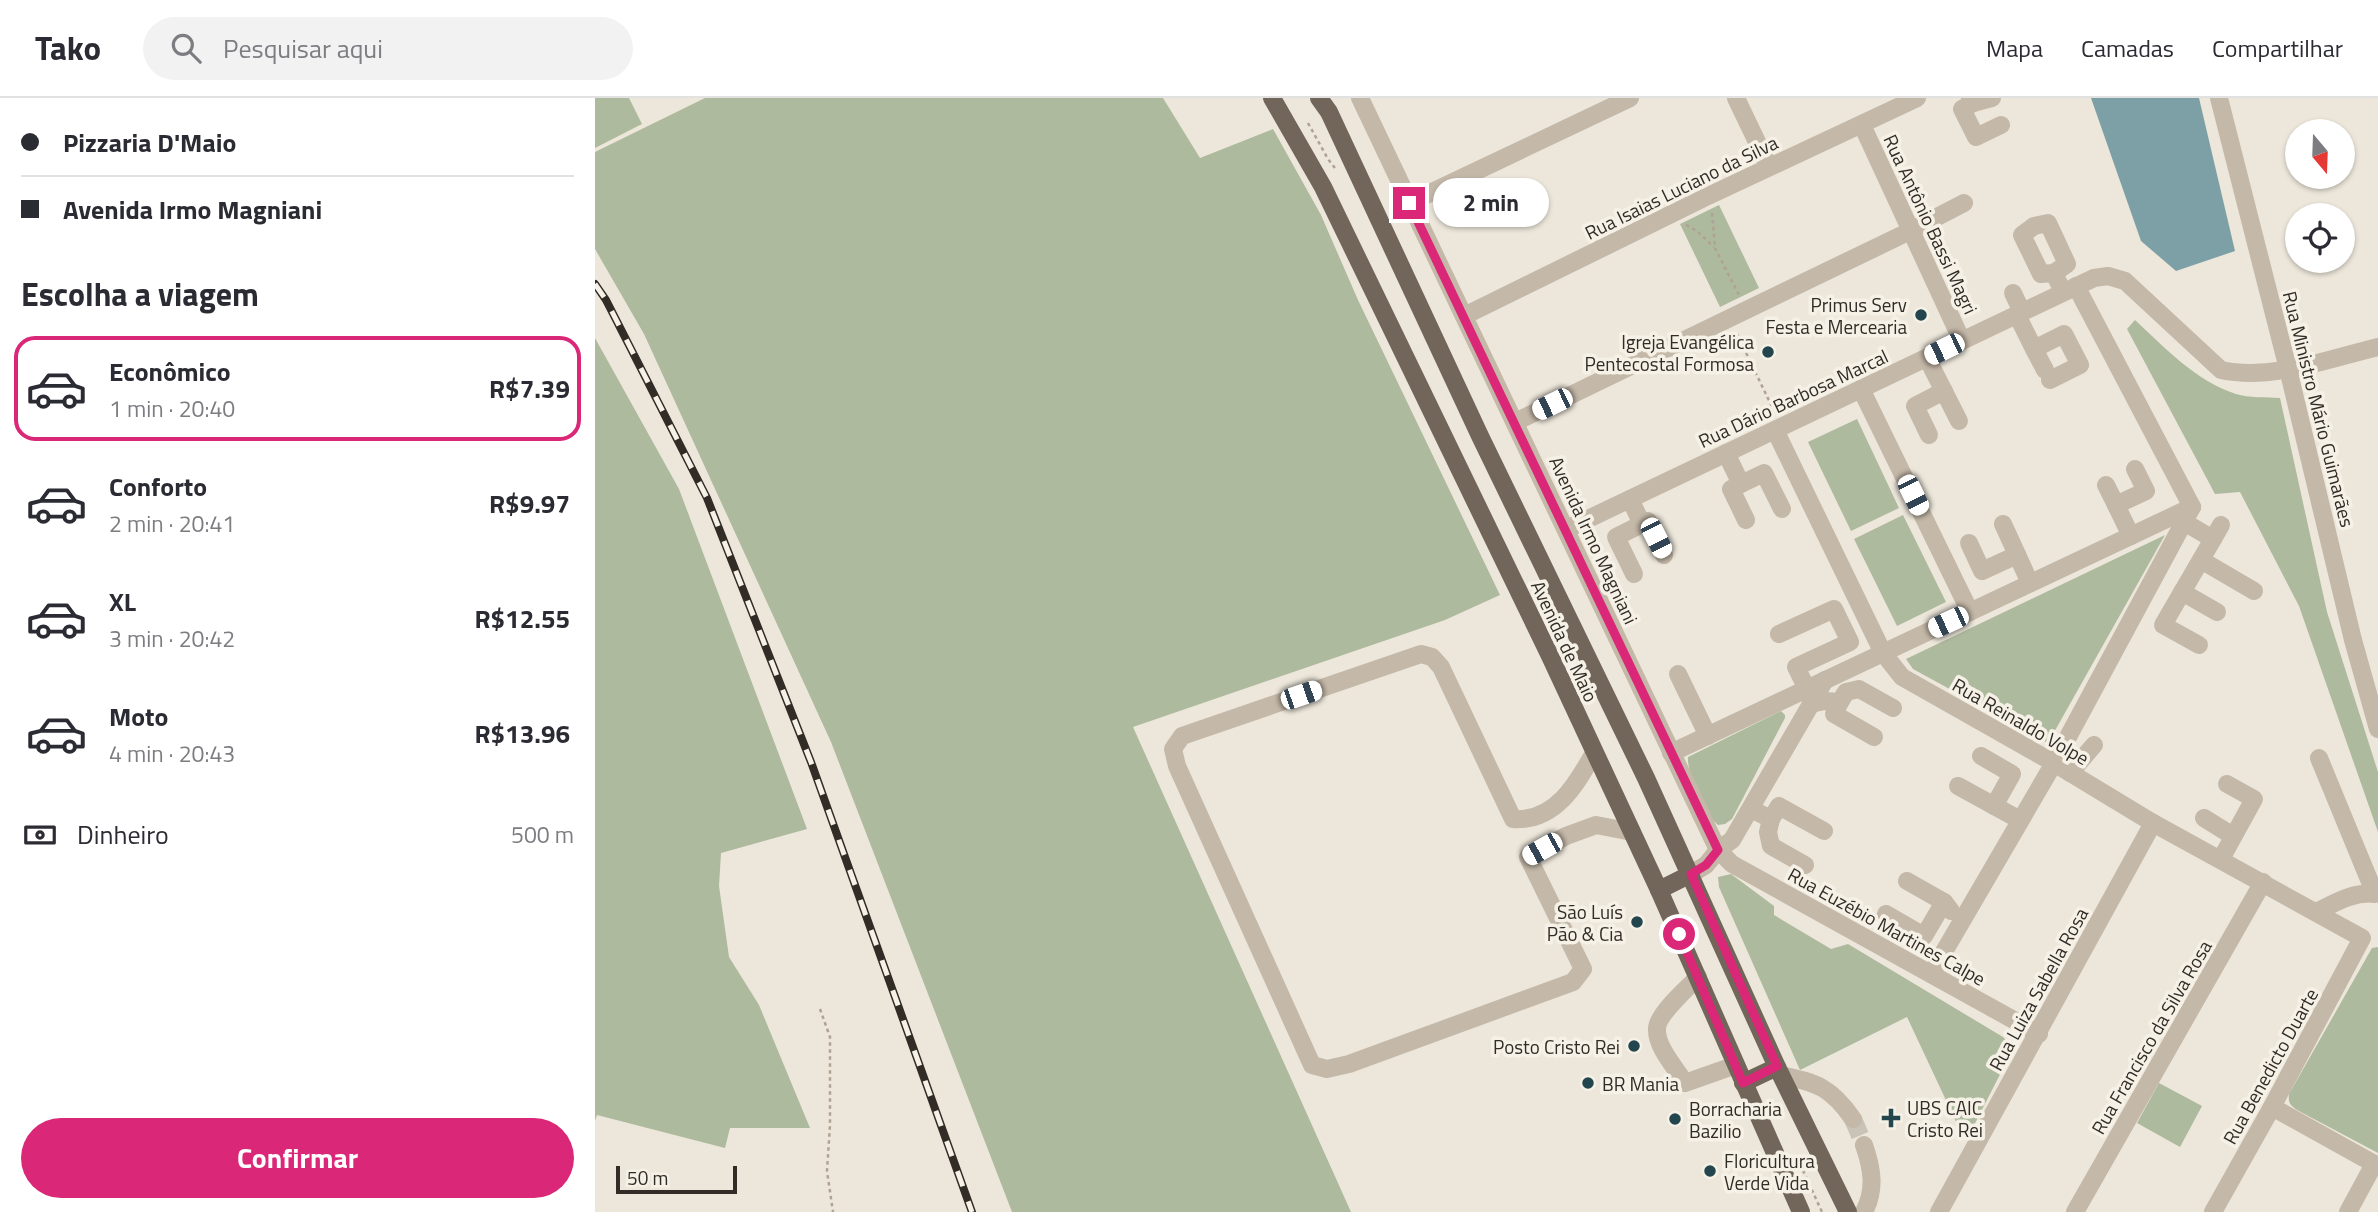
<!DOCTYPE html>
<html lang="pt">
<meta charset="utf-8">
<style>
:root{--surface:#fff;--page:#f2f2f3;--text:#2b2b33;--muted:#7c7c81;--line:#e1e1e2;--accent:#db2777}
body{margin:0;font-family:"Titillium Web",sans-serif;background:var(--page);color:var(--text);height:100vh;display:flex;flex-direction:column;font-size:26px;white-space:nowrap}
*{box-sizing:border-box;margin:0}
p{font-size:23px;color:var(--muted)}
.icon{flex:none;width:38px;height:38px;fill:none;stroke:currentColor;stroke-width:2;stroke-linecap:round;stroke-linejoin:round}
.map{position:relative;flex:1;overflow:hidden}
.drawer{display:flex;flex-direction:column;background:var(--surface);width:595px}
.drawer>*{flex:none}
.banner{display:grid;align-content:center;height:154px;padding:0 21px;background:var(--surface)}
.needle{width:46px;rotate:161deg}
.tools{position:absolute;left:1690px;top:21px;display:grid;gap:14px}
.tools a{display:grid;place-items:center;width:70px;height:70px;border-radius:50%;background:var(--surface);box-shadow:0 2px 5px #0004;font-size:35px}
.scale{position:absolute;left:21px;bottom:18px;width:121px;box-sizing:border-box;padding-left:7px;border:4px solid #322c27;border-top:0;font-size:19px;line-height:24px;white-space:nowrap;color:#322c27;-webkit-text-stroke:5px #f6f1e6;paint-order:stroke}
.end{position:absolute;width:32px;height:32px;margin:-16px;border:9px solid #db2777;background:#fff;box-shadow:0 0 0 4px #fff}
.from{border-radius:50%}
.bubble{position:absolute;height:49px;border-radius:24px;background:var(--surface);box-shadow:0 2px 5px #0004;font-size:23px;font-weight:700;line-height:49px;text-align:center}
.car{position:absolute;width:21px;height:42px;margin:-21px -10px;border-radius:9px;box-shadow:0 0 5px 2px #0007;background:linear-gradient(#fff 24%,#345 0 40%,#fff 0 76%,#345 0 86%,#fff 0)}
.banner b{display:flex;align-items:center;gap:24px;height:66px;font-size:26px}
.banner b+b{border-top:2px solid var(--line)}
.banner i{width:18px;height:18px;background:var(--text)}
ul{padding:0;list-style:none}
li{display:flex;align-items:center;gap:21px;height:105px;margin:0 14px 10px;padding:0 7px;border:4px solid transparent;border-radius:21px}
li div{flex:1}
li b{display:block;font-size:26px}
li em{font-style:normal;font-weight:700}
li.active{border-color:var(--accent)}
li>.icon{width:63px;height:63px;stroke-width:1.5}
h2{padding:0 21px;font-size:32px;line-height:84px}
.pay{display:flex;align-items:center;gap:18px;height:77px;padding:0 21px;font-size:26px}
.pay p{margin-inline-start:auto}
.button{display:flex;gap:14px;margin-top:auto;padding:14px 21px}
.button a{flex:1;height:80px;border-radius:42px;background:var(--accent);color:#fff;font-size:28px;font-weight:700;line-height:80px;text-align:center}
header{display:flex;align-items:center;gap:42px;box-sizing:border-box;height:98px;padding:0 35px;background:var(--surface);border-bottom:2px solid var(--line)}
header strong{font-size:33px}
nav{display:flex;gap:38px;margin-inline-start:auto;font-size:24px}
.search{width:490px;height:63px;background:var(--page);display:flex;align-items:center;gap:18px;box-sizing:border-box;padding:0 24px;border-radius:38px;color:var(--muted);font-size:26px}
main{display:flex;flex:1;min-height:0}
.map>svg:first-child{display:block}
.green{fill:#adba9d}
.water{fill:#7da0a6}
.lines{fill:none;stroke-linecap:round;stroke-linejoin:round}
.minor-tunnel{stroke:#c8c2b7;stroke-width:18;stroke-dasharray:18 9;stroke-linecap:butt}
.path{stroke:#afa293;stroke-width:2.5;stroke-dasharray:3.5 3.5;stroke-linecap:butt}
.minor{stroke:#c4b8a8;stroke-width:18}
.major{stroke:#72655a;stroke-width:18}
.rail-casing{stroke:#322c27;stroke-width:8}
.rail{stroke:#f6f1e6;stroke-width:5;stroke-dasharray:16;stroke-linecap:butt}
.route{stroke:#db2777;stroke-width:9}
.poi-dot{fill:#23454d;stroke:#f6f1e6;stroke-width:2.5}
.labels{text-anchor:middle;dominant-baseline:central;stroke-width:7;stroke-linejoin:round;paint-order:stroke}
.street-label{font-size:19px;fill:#322c27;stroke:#f6f1e6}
.poi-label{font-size:19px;fill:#322c27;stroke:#f6f1e6;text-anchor:end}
</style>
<header>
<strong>Tako</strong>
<div class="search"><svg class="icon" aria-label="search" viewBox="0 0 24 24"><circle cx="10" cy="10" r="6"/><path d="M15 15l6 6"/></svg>Pesquisar aqui</div>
<nav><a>Mapa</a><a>Camadas</a><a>Compartilhar</a></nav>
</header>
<main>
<section class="drawer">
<div class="banner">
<b><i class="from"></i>Pizzaria D'Maio</b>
<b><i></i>Avenida Irmo Magniani</b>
</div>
<h2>Escolha a viagem</h2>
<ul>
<li class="active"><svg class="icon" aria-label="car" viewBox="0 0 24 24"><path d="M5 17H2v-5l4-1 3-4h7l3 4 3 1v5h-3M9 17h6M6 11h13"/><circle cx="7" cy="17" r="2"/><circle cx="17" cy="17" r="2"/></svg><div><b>Econômico</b><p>1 min · 20:40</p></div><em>R$7.39</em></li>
<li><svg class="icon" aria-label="car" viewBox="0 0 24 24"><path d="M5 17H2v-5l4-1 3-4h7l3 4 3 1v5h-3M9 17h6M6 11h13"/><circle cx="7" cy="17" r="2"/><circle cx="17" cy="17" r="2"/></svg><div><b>Conforto</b><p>2 min · 20:41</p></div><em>R$9.97</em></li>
<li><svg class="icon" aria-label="car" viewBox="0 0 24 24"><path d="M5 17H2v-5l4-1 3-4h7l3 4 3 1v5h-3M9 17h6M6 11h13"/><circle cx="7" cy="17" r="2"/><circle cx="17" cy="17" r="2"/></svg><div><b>XL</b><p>3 min · 20:42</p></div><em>R$12.55</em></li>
<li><svg class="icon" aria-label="car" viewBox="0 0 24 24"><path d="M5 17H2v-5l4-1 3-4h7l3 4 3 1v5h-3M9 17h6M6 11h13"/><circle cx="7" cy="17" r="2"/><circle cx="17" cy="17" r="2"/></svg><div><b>Moto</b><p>4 min · 20:43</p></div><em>R$13.96</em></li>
</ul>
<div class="pay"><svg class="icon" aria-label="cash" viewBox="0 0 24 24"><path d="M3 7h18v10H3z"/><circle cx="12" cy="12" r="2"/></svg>Dinheiro<p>500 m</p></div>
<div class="button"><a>Confirmar</a></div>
</section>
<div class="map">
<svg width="1783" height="1114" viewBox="0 0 1783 1114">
<rect width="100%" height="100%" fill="#ede7db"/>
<g class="green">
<path d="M0,0H34L47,26L0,50Z"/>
<path d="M110,0H568L605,60L678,31L726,117L763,202L905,497L850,522L538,629L756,1114H417L236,644L49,236L0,151V54Z"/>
<path d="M1124,107L1164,190L1125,209L1085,126Z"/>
<path d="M1540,222C1570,250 1601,283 1641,296C1654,300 1671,299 1685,300L1732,514L1783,674V734L1704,508L1645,394L1620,396L1532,231Z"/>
<path d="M0,240L84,391L212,731L126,755L124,788L134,859L164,907L215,1030H135L130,1050L2,1017L0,1023Z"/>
<path d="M1262,321L1304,410L1256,433L1213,344Z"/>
<path d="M1308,417L1351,504L1302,528L1259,441Z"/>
<path d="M1570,437L1453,645L1318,571L1311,561Z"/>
<path d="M1186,613L1190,617V620L1137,721L1130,726L1123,727L1118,722C1109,704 1092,679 1093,659Z"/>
<path d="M1136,776L1179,808V817L1236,851L1253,846L1408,939L1417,949V953L1373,1039L1364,1030L1312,919L1205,972L1124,789L1123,779Z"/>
<path d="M1783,849V1055L1702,1012C1695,1007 1693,1005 1694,996L1777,850Z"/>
<path d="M1564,985L1607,1008L1585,1049L1542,1025Z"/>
</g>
<path class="water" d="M1496,0H1604L1640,153L1581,173L1546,143Z"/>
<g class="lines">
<path class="minor-tunnel" d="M1258,1021L1269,1047"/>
<g class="path">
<path d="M713,25L733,61L740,70"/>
<path d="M1117,115L1120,150L1144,197"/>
<path d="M1091,127L1102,133L1119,149"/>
<path d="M1142,236L1180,315"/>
<path d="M225,911L235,939V1027L232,1073L238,1114"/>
<path d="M1205,1066L1227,1114"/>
</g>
<g class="minor">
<path d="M765,0L1123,752L1137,766L1444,936"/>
<path d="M1141,0L1174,69"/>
<path d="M1375,0L1378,5L1397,0"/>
<path d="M1624,0L1693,271L1758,542L1783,631"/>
<path d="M1378,5L1367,11L1381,39L1406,27"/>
<path d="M1267,27L1367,243"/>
<path d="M814,105L1035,0"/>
<path d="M1459,175L1446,176L1427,137L1439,128L1453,125L1472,166L1459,175L1468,194"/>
<path d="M1481,188L1597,409"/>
<path d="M1418,195L1427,214"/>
<path d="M1422,217L1439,251L1469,236L1485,267L1455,282"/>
<path d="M869,218L1111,99L1322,0"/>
<path d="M1439,251L1450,272"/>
<path d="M1332,260L1364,323"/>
<path d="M1266,291L1375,514"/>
<path d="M920,324L1315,133L1369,105"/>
<path d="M1180,332L1288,555L1307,579L1459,665L1558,725L1767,840L1677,1009L1618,1114"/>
<path d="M1334,337L1320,308L1349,293"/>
<path d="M1131,355L1146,386L1136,391L1151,422"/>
<path d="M1146,386L1169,375L1187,411"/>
<path d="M1511,387L1521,407"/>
<path d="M1035,401L1047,426L1053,423L1069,457"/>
<path d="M1589,424L1618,441L1626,427"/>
<path d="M1408,426L1435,485"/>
<path d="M972,431L1499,180L1513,178L1530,183L1626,272C1677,283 1733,261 1783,249"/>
<path d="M1536,438L1521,407L1551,393L1540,371"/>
<path d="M1374,445L1387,473L1422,457"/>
<path d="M1606,462L1659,493"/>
<path d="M1039,476L1021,439L1047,426"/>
<path d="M1587,494L1622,514"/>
<path d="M1184,536L1239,511L1255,544L1201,569L1212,591"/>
<path d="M1604,547L1568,527L1618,441"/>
<path d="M1083,576L1113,638"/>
<path d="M1245,604L1251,594L1264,591L1298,610"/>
<path d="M1216,606L1229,603L1245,604L1239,616L1279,639"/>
<path d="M999,655C981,687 960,724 918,721L846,569L837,559L826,556L587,638L578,651L582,668L717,967L732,971L754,966L978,884L988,871L933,759L971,738L1001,727L1037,734"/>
<path d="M1076,655L1597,409"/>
<path d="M1386,658L1417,676L1399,708"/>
<path d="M1475,675L1499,647"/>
<path d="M1363,688L1425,722"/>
<path d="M1156,711L1176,721L1173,734L1176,748L1210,767"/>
<path d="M1609,720L1638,738"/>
<path d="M1176,721L1184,708L1229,733"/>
<path d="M1626,761L1659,701L1632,686"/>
<path d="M1096,776L1111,767L1123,752L1137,742L1230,582"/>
<path d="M1312,783L1349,804L1356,813"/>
<path d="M1721,814C1740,805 1759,793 1780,796L1724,660"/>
<path d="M1291,816L1329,838L1349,804"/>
<path d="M1336,876L1459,665L1597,409"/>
<path d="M1103,879C1093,890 1062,916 1062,931C1061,949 1081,970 1090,985L1141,967"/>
<path d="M1186,977C1222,985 1236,989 1258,1021"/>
<path d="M1677,1009L1783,1068"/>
<path d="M1269,1114C1281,1091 1277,1070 1269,1047"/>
<path d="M1344,1114L1558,725"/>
<path d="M1480,1114L1668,784"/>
<path d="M1753,1114L1779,1066"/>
</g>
<g class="major">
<path d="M677,0L728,89L955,558L1064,792L1206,1114"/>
<path d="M724,0L734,14L885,338L1051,680L1182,969L1253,1114"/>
<path d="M1064,792L1096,776"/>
<path d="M1148,985L1182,969"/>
</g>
<defs>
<path id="rail" d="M0,186L11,202L112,400L216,664L377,1114"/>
</defs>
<use href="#rail" class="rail-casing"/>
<use href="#rail" class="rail"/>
</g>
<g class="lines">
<path class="route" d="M814,105L1123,752L1111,767L1096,776L1182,968L1148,985L1084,836"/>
</g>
<g class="poi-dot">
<circle cx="1326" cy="217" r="7"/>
<circle cx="1173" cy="254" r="7"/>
<circle cx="1042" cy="824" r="7"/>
<circle cx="1039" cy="948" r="7"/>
<circle cx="993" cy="985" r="7"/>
<path d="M1292.5 1009.5h7v7h7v7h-7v7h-7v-7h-7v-7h7z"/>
<circle cx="1080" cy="1021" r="7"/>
<circle cx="1115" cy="1073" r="7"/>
</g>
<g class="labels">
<g class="street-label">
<text transform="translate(1086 89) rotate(-26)">Rua Isaias Luciano da Silva</text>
<text transform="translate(1336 126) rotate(65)">Rua Antônio Bassi Magri</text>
<text transform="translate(1198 300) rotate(-25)">Rua Dário Barbosa Marcal</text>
<text transform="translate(1724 311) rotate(76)">Rua Ministro Mário Guimarães</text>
<text transform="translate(999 442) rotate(65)">Avenida Irmo Magniani</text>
<text transform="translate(970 543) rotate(65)">Avenida de Maio</text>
<text transform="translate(1426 623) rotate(30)">Rua Reinaldo Volpe</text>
<text transform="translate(1292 828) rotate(29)">Rua Euzébio Martines Calpe</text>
<text transform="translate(1443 891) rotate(-61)">Rua Luiza Sabella Rosa</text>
<text transform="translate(1556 939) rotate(-60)">Rua Francisco da Silva Rosa</text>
<text transform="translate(1675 968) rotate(-61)">Rua Benedicto Duarte</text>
</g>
<g class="poi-label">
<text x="1312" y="206">Primus Serv<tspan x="1312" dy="22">Festa e Mercearia</tspan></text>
<text x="1159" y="243">Igreja Evangélica<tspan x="1159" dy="22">Pentecostal Formosa</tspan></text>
<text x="1028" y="813">São Luís<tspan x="1028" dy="22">Pão &amp; Cia</tspan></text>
<text x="1025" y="948">Posto Cristo Rei</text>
<text x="1007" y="985" text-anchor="start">BR Mania</text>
<text x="1312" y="1009" text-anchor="start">UBS CAIC<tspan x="1312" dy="22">Cristo Rei</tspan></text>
<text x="1094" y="1010" text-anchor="start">Borracharia<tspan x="1094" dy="22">Bazilio</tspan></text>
<text x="1129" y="1062" text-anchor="start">Floricultura<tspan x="1129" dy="22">Verde Vida</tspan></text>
</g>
</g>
</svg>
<div class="tools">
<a><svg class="needle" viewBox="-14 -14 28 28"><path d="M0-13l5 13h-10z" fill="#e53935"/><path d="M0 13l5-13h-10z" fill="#7c7c81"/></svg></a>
<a><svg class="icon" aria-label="locate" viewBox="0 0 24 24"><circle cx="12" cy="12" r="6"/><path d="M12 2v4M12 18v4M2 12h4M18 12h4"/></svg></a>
</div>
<div class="scale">50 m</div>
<i class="end from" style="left:1084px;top:836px"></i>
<i class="end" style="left:814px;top:105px"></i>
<div class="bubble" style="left:838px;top:80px;width:116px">2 min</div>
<i class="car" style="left:1349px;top:251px;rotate:244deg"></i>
<i class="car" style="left:957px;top:306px;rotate:244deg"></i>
<i class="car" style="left:1318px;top:397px;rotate:154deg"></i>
<i class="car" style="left:1061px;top:440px;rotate:153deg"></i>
<i class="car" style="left:1353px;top:524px;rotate:245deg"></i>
<i class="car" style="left:706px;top:597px;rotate:71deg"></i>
<i class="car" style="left:947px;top:751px;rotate:241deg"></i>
</div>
</main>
